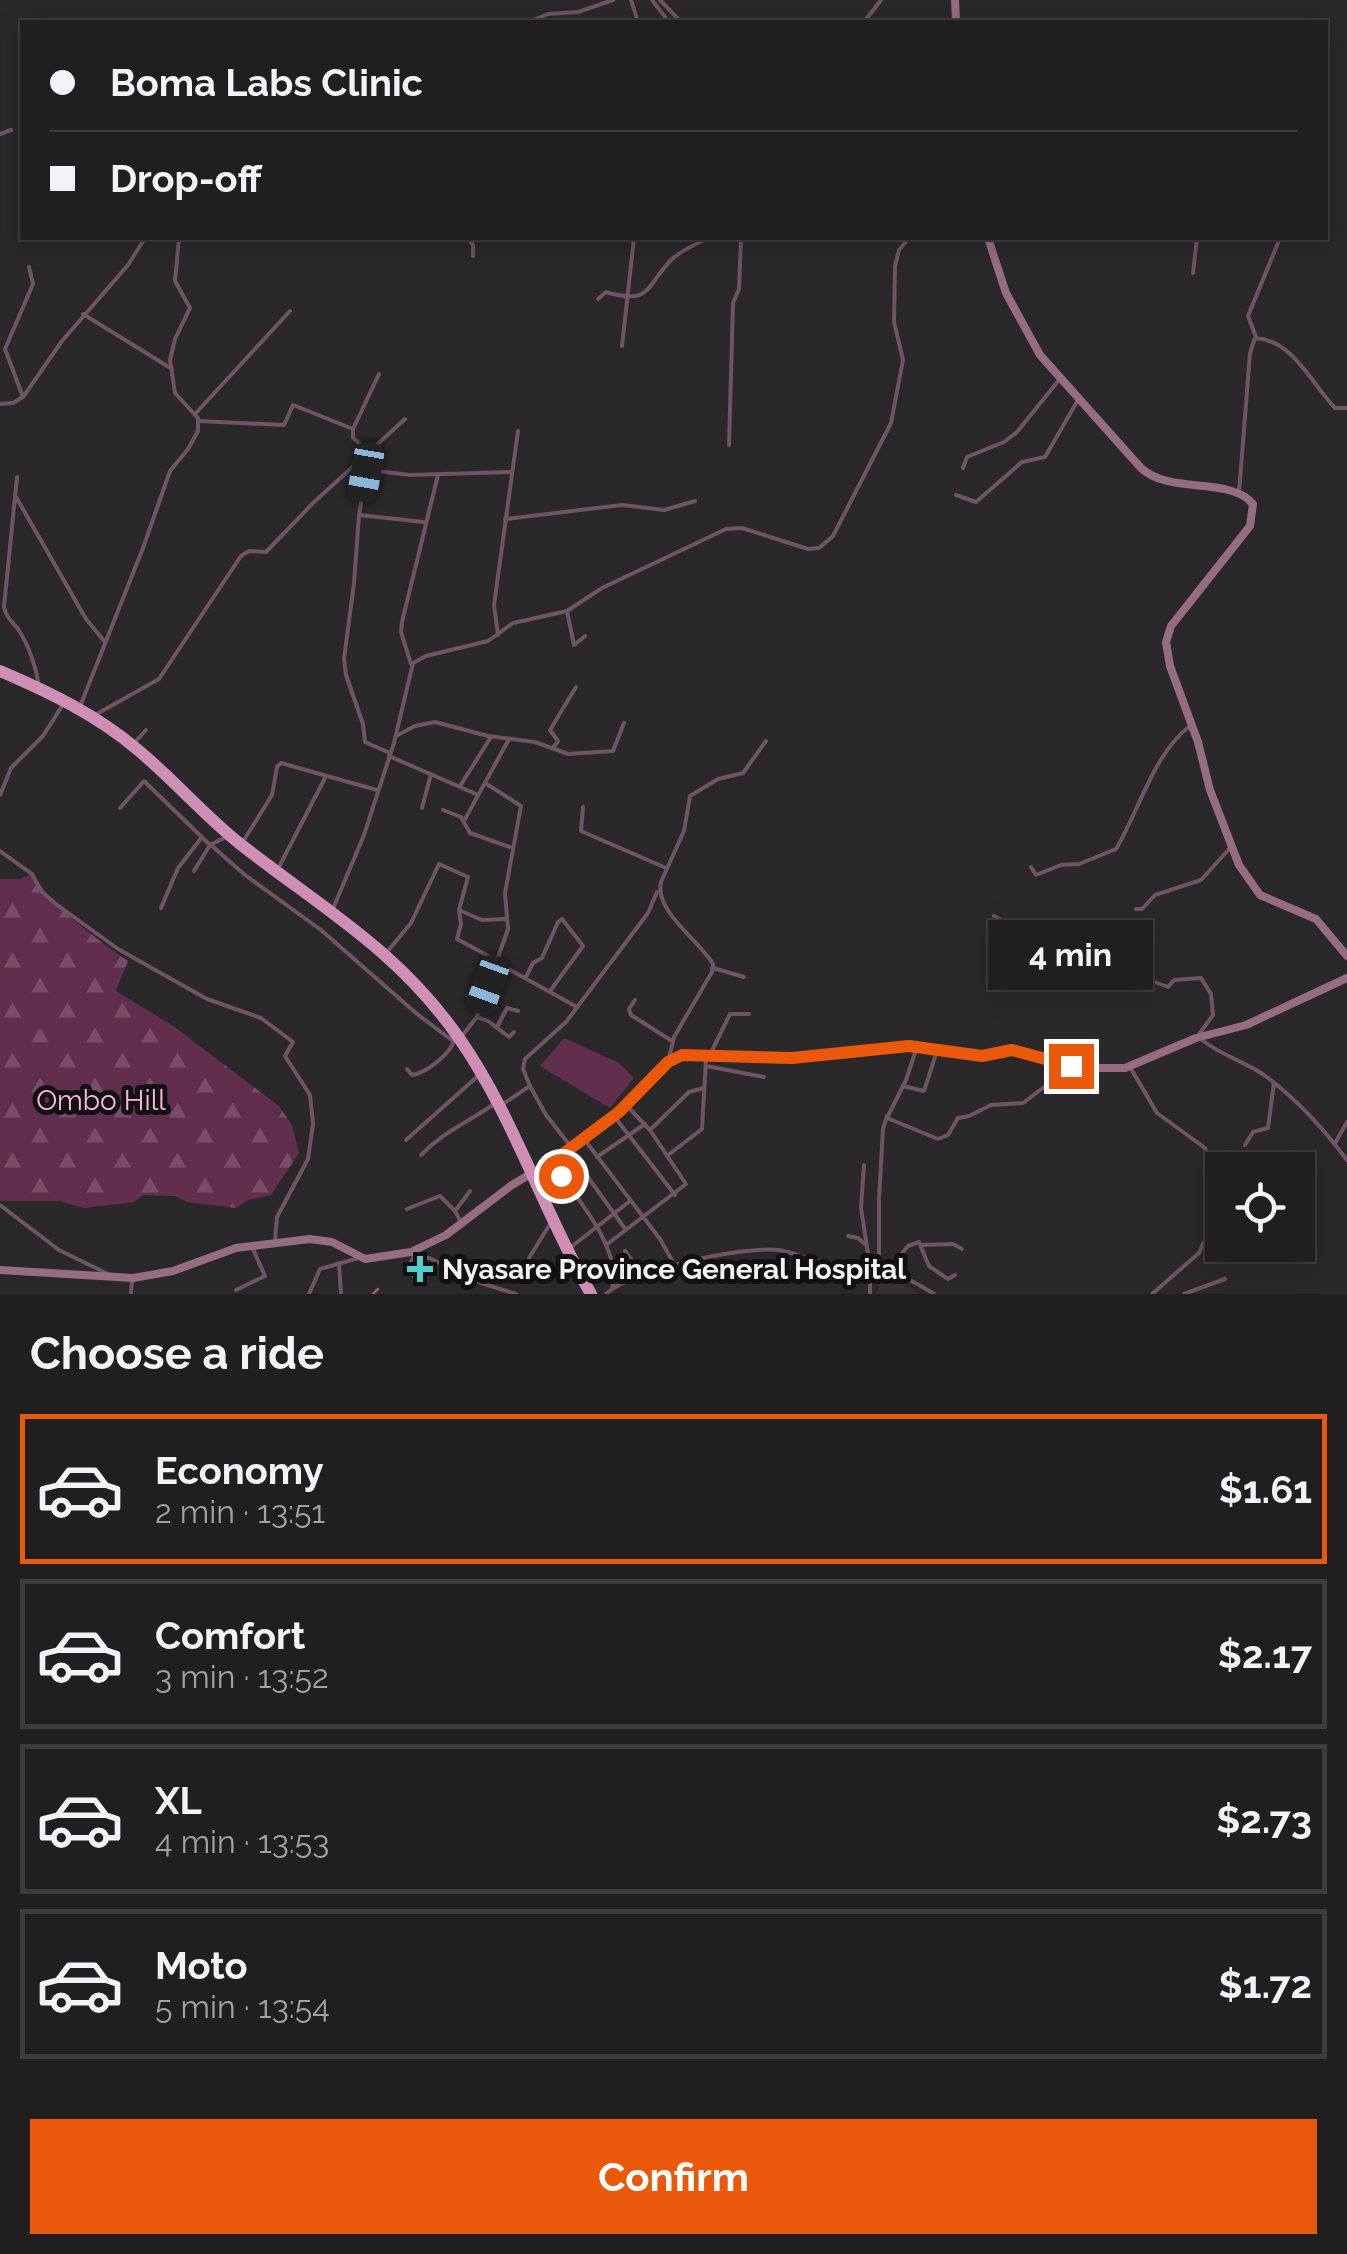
<!DOCTYPE html>
<meta charset="utf-8">
<style>
:root{--surface:#201e1f;--page:#2d2b2c;--text:#f1f3f6;--muted:#a2a2a4;--line:#3d3c3d;--accent:#ea580c}
body{margin:0;font-family:Raleway,sans-serif;background:var(--page);color:var(--text);height:100vh;display:flex;flex-direction:column;font-size:38px;white-space:nowrap}
*{box-sizing:border-box;margin:0}
p{font-size:32px;color:var(--muted)}
.icon{flex:none;width:55px;height:55px;fill:none;stroke:currentColor;stroke-width:2;stroke-linecap:round;stroke-linejoin:round}
.map{position:relative;height:1294px;overflow:hidden}
.drawer{display:flex;flex-direction:column;background:var(--surface);flex:1}
.drawer>*{flex:none}
.guide{position:absolute;left:20px;top:20px;width:1308px;height:220px;border-radius:0px;box-shadow:0 5px 25px #0003,0 0 0 2px var(--line);display:grid;align-content:center;height:220px;padding:0 30px;background:var(--surface)}
.buttons{position:absolute;left:1205px;top:1152px;display:grid;gap:20px}
.buttons a{display:grid;place-items:center;width:110px;height:110px;border-radius:0px;background:var(--surface);box-shadow:0 5px 25px #0003,0 0 0 2px var(--line);font-size:50px}
.end{position:absolute;width:45px;height:45px;margin:-22px;border:12px solid #ea580c;background:#fff;box-shadow:0 0 0 5px #fff}
.from{border-radius:50%}
.bubble{position:absolute;height:70px;border-radius:0px;background:var(--surface);box-shadow:0 5px 25px #0003,0 0 0 2px var(--line);font-size:32px;font-weight:700;line-height:70px;text-align:center}
.car{position:absolute;width:30px;height:60px;margin:-30px -15px;border-radius:12px;box-shadow:0 0 8px 2px #0007;background:linear-gradient(#222 24%,#8ab4d8 0 40%,#222 0 76%,#8ab4d8 0 86%,#222 0)}
.guide b{display:flex;align-items:center;gap:35px;height:95px;font-size:38px}
.guide b+b{border-top:2px solid var(--line)}
.guide i{width:25px;height:25px;background:var(--text)}
ul{padding:0;list-style:none}
li{display:flex;align-items:center;gap:30px;height:150px;margin:0 20px 15px;padding:0 10px;border:5px solid var(--line);border-radius:0px}
li div{flex:1}
li b{display:block;font-size:38px}
li em{font-style:normal;font-weight:700}
li.selected{border-color:var(--accent)}
li>.icon{width:90px;height:90px;stroke-width:1.5}
h2{padding:0 30px;font-size:45px;line-height:120px}
.primary-button{display:flex;gap:20px;margin-top:auto;padding:20px 30px}
.primary-button a{flex:1;height:115px;border-radius:0px;background:var(--accent);color:#fff;font-size:40px;font-weight:700;line-height:115px;text-align:center}
.map>svg:first-child{display:block}
.built{fill:#382f34}
.forest{fill:url(#forest-firs)}
.green{fill:#622e4e}
.lines{fill:none;stroke-linecap:round;stroke-linejoin:round}
.stream{stroke:#995c80;stroke-width:2.5}
.street{stroke:#6f5463;stroke-width:4}
.secondary{stroke:#966c83;stroke-width:8}
.highway{stroke:#cf8eb3;stroke-width:12}
.route{stroke:#ea580c;stroke-width:12}
.poi-dot{fill:#52cdcc;stroke:#121112;stroke-width:4}
.labels{text-anchor:middle;dominant-baseline:central;stroke-width:10;stroke-linejoin:round;paint-order:stroke}
.park-label{font-size:28px;fill:#ffb7e0;stroke:#121112}
.poi-label{font-size:28px;font-weight:bold;fill:#f3f1f2;stroke:#121112;text-anchor:start}
</style>
<div class="map">
<svg width="1347" height="1294" viewBox="0 0 1347 1294">
<defs>
<pattern id="forest-firs" width="22" height="20" patternUnits="userSpaceOnUse" patternTransform="scale(2.5)"><rect width="22" height="20" fill="#622e4e"/><path d="M5 1l3.5 6h-7zM16 11l3.5 6h-7z" fill="#794d68"/></pattern>
</defs>
<rect width="100%" height="100%" fill="#2a2829"/>
<path class="built" d="M884,1272L921,1294H876Z"/>
<path class="forest" d="M32,874C46,901 101,943 128,961L116,991L173,1026L279,1106L292,1125L299,1153L271,1195L248,1200L236,1208L187,1202L175,1196L143,1195L134,1202L84,1208L60,1201H0V879H19Z"/>
<path class="green" d="M564,1038L619,1063L634,1078L610,1108L540,1066Z"/>
<g class="lines">
<path class="stream" d="M373,1294L378,1289"/>
<g class="street">
<path d="M631,0L638,22"/>
<path d="M652,0L669,22"/>
<path d="M660,0L681,22"/>
<path d="M528,22L548,14L578,12L613,0"/>
<path d="M864,22L881,0"/>
<path d="M0,134L11,130"/>
<path d="M468,238L473,245V256"/>
<path d="M1193,273L1197,238"/>
<path d="M598,299L606,292C652,306 646,285 672,259C682,250 696,244 708,238"/>
<path d="M83,314L172,369"/>
<path d="M1256,337L1248,316L1280,238"/>
<path d="M622,346L634,238"/>
<path d="M23,397L5,349L33,284L29,267"/>
<path d="M0,404L13,403L23,397L62,341L128,265L145,238"/>
<path d="M195,414L290,311"/>
<path d="M199,421L284,425L293,405L353,429V438L368,451"/>
<path d="M353,429L379,374"/>
<path d="M729,445L733,303L739,289L741,238"/>
<path d="M352,468L410,475L511,472"/>
<path d="M963,468L967,457L1004,442L1017,432L1059,380"/>
<path d="M366,472L359,515L424,522"/>
<path d="M17,477L4,607C7,619 11,620 18,629C28,644 36,666 39,686"/>
<path d="M1239,493L1250,353L1255,338C1293,340 1311,383 1335,408H1347"/>
<path d="M956,495L976,502L1022,462L1045,457L1078,400"/>
<path d="M16,497L86,619L105,642"/>
<path d="M359,515L354,583L344,659L346,675L363,724L365,742L390,753"/>
<path d="M505,519L622,505L664,510L695,501"/>
<path d="M567,611L574,645L585,636"/>
<path d="M498,635L494,605L518,431"/>
<path d="M411,664L401,632L402,622L438,475"/>
<path d="M81,704L143,548L170,471L188,449L198,431V418L175,393L170,360L175,339L190,308L175,281L179,238"/>
<path d="M95,715L159,679L241,556L249,551L266,552L313,503L405,419"/>
<path d="M396,736L415,726L435,722L488,736L535,742L568,754L613,751L624,723"/>
<path d="M135,742L146,730"/>
<path d="M553,748L558,741L550,730L576,687"/>
<path d="M389,756L476,794"/>
<path d="M460,786L491,737"/>
<path d="M0,795L11,768L43,736L62,706"/>
<path d="M583,807L581,831L666,868"/>
<path d="M120,808L144,781L210,845"/>
<path d="M422,808L431,774"/>
<path d="M443,810L461,817L470,833L510,847"/>
<path d="M464,821L509,739"/>
<path d="M244,840L272,795L277,767L281,763L377,790"/>
<path d="M212,846L245,875L321,930L417,1014L453,1041"/>
<path d="M0,851L32,874L42,892L56,904L118,949L207,999L261,1018L293,1042L285,1056L310,1095L313,1124L308,1159L277,1217L275,1241"/>
<path d="M1031,867L1036,875L1061,865L1079,864L1116,849C1140,809 1153,754 1191,725"/>
<path d="M278,869L326,776"/>
<path d="M194,871L210,845L224,838"/>
<path d="M161,908L178,868L202,837"/>
<path d="M1136,909H1142L1155,895L1201,880L1231,847"/>
<path d="M459,910L482,920L507,919"/>
<path d="M332,911L364,835L394,743L413,663L426,656L488,641L513,623L567,611L602,588L726,529L742,528L808,549L819,548L833,536L891,423L903,360L894,322L895,266L899,250L909,238"/>
<path d="M994,916L1077,960L1115,967L1168,987L1174,980L1201,978L1211,994L1213,1015L1197,1037"/>
<path d="M387,952L411,923L439,864L468,877L459,910L461,924L457,939L496,960"/>
<path d="M496,962L577,1007"/>
<path d="M713,968L744,977"/>
<path d="M1130,973L1123,958L1121,936L1137,925"/>
<path d="M526,977L533,963L542,958L558,922L562,919L583,946L550,991"/>
<path d="M635,1000L629,1009L631,1015L672,1041"/>
<path d="M477,1017L488,1021L509,1037L514,1032"/>
<path d="M497,1027L507,1008L518,1011"/>
<path d="M461,1037L477,1017L508,929L505,893L521,806L485,783"/>
<path d="M1202,1040C1221,1055 1245,1062 1264,1075C1296,1098 1323,1128 1347,1160"/>
<path d="M917,1047L906,1080L887,1118L938,1139L948,1135L958,1118L969,1116L991,1105L1023,1103L1068,1069"/>
<path d="M709,1057L730,1014H749"/>
<path d="M668,1062L674,1037L712,972L713,964C699,940 654,911 661,882L684,831L690,796L718,779L743,773L766,741"/>
<path d="M706,1066L764,1077"/>
<path d="M1130,1067L1157,1113L1205,1148L1211,1165L1214,1194L1208,1233L1199,1253L1152,1294"/>
<path d="M407,1069L412,1075C426,1073 450,1054 454,1041"/>
<path d="M530,1086L546,1115L572,1148"/>
<path d="M903,1086L924,1091L937,1051"/>
<path d="M503,1104L530,1086L523,1069L525,1059L566,1022L648,913L657,892"/>
<path d="M614,1116L675,1195"/>
<path d="M650,1130L689,1092L704,1088"/>
<path d="M584,1139L660,1239L674,1264"/>
<path d="M406,1140L478,1076"/>
<path d="M1335,1143L1347,1122"/>
<path d="M1245,1145L1253,1132L1268,1128L1274,1083"/>
<path d="M569,1151L626,1230"/>
<path d="M421,1155C443,1132 467,1123 494,1104"/>
<path d="M667,1156L702,1129L706,1059"/>
<path d="M597,1157L645,1124"/>
<path d="M551,1163C574,1194 623,1248 612,1289"/>
<path d="M864,1165L861,1208L870,1267V1294"/>
<path d="M0,1205L59,1250L108,1274"/>
<path d="M407,1209L440,1196L455,1211L462,1224"/>
<path d="M455,1211L470,1191"/>
<path d="M848,1236L858,1238L866,1245"/>
<path d="M606,1245L686,1184L650,1130L627,1106"/>
<path d="M922,1245L953,1244L962,1249"/>
<path d="M571,1247L630,1201"/>
<path d="M625,1251L642,1275"/>
<path d="M411,1252L414,1257L429,1258L481,1283L516,1294"/>
<path d="M414,1257L408,1266L417,1282"/>
<path d="M529,1258L550,1224"/>
<path d="M339,1263L341,1294"/>
<path d="M879,1265V1199L883,1129L887,1116"/>
<path d="M889,1269L908,1246L919,1242L929,1266L948,1279L955,1275"/>
<path d="M236,1290L265,1276L253,1249"/>
<path d="M131,1294L132,1279"/>
<path d="M309,1294L320,1269L359,1258"/>
<path d="M606,1294C631,1270 743,1246 778,1250C794,1252 808,1260 824,1262C874,1270 888,1264 934,1294"/>
<path d="M1184,1294L1225,1279"/>
</g>
<g class="secondary">
<path d="M955,0L956,22"/>
<path d="M988,238L1006,293L1040,355L1141,468C1170,495 1230,476 1253,504L1250,526L1171,626L1166,642L1170,666L1198,742L1210,790L1239,865L1260,895L1316,919L1347,956"/>
<path d="M0,1270L133,1278L173,1271L236,1248L310,1239L332,1242L365,1259L411,1252L446,1235L512,1185L569,1151L627,1105L668,1062L678,1056L773,1058L909,1046L982,1056L1012,1050L1079,1068H1125L1196,1038L1246,1025L1347,978"/>
</g>
<path class="highway" d="M0,671C49,692 97,715 138,750C173,779 203,814 239,843C320,907 397,949 459,1038C514,1117 543,1211 591,1294"/>
</g>
<g class="lines">
<path class="route" d="M561,1176L551,1163L619,1112L668,1062L682,1055L792,1058L909,1046L982,1056L1012,1050L1071,1066"/>
</g>
<path class="poi-dot" d="M415 1254h10v10h10v10h-10v10h-10v-10h-10v-10h10z"/>
<g class="labels">
<g class="park-label">
<text x="101" y="1100">Ombo Hill</text>
</g>
<g class="poi-label">
<text x="442" y="1269">Nyasare Province General Hospital</text>
</g>
</g>
</svg>
<div class="buttons">
<a><svg class="icon" aria-label="locate" viewBox="0 0 24 24"><circle cx="12" cy="12" r="6"/><path d="M12 2v4M12 18v4M2 12h4M18 12h4"/></svg></a>
</div>
<i class="end from" style="left:561px;top:1176px"></i>
<i class="end" style="left:1071px;top:1066px"></i>
<div class="bubble" style="left:988px;top:920px;width:165px">4 min</div>
<i class="car" style="left:366px;top:472px;rotate:190deg"></i>
<i class="car" style="left:488px;top:985px;rotate:200deg"></i>
<div class="guide">
<b><i class="from"></i>Boma Labs Clinic</b>
<b><i></i>Drop-off</b>
</div>
</div>
<section class="drawer">
<h2>Choose a ride</h2>
<ul>
<li class="selected"><svg class="icon" aria-label="car" viewBox="0 0 24 24"><path d="M5 17H2v-5l4-1 3-4h7l3 4 3 1v5h-3M9 17h6M6 11h13"/><circle cx="7" cy="17" r="2"/><circle cx="17" cy="17" r="2"/></svg><div><b>Economy</b><p>2 min · 13:51</p></div><em>$1.61</em></li>
<li><svg class="icon" aria-label="car" viewBox="0 0 24 24"><path d="M5 17H2v-5l4-1 3-4h7l3 4 3 1v5h-3M9 17h6M6 11h13"/><circle cx="7" cy="17" r="2"/><circle cx="17" cy="17" r="2"/></svg><div><b>Comfort</b><p>3 min · 13:52</p></div><em>$2.17</em></li>
<li><svg class="icon" aria-label="car" viewBox="0 0 24 24"><path d="M5 17H2v-5l4-1 3-4h7l3 4 3 1v5h-3M9 17h6M6 11h13"/><circle cx="7" cy="17" r="2"/><circle cx="17" cy="17" r="2"/></svg><div><b>XL</b><p>4 min · 13:53</p></div><em>$2.73</em></li>
<li><svg class="icon" aria-label="car" viewBox="0 0 24 24"><path d="M5 17H2v-5l4-1 3-4h7l3 4 3 1v5h-3M9 17h6M6 11h13"/><circle cx="7" cy="17" r="2"/><circle cx="17" cy="17" r="2"/></svg><div><b>Moto</b><p>5 min · 13:54</p></div><em>$1.72</em></li>
</ul>
<div class="primary-button"><a>Confirm</a></div>
</section>
